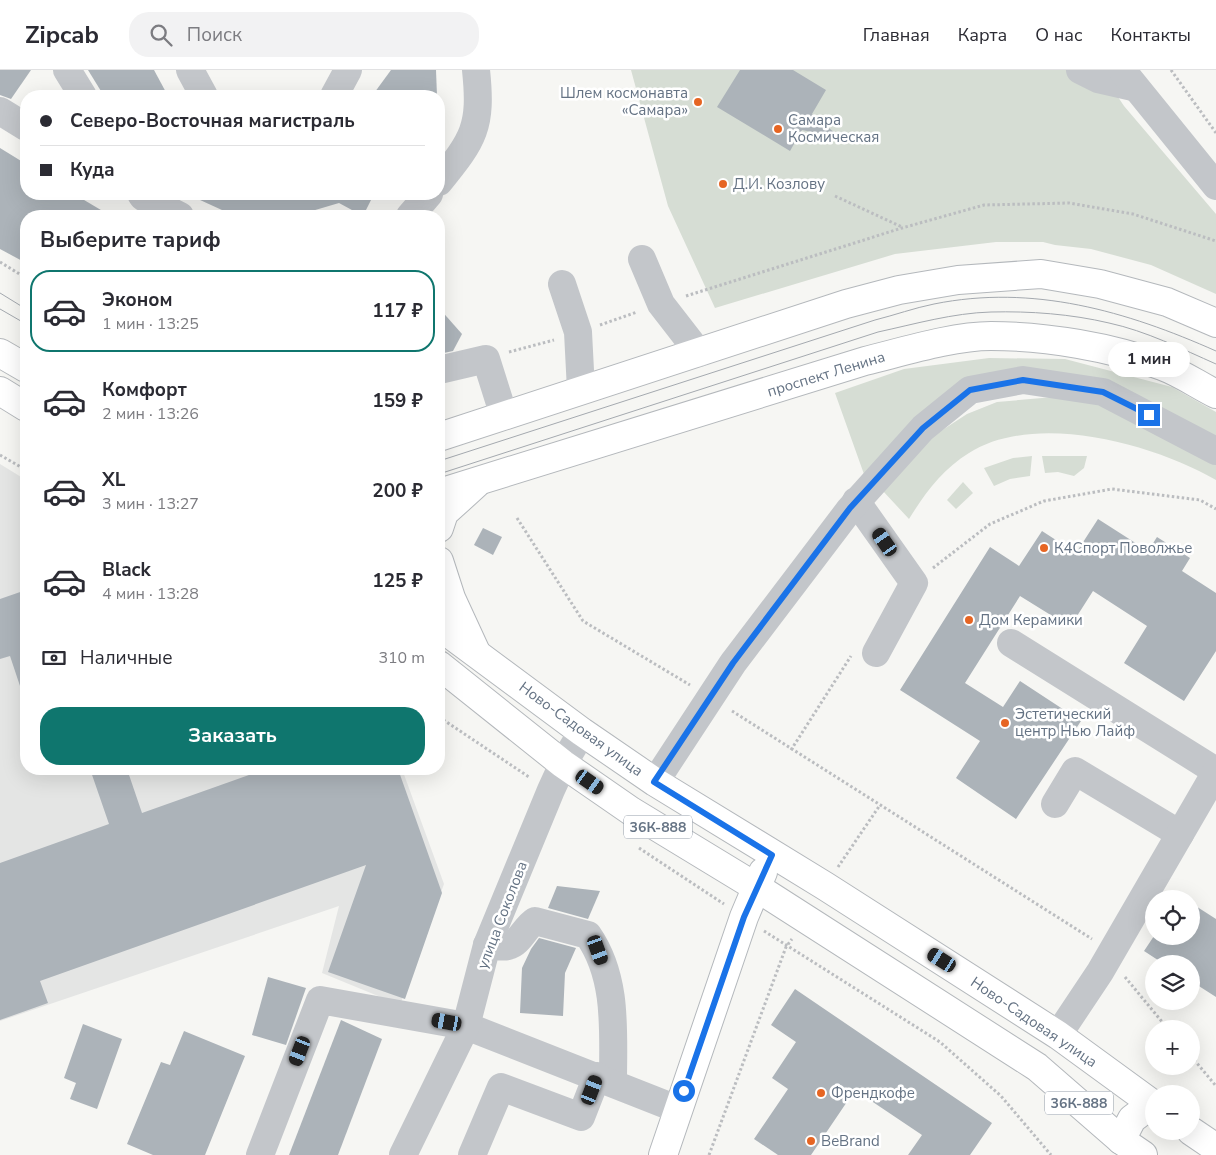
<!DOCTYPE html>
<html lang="ru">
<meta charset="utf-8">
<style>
:root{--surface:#fff;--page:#f2f2f3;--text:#2b2b33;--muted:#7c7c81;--line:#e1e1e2;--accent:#0f766e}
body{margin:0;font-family:"Nunito Sans",sans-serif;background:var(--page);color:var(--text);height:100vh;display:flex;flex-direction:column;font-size:19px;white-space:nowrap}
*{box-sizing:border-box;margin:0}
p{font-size:16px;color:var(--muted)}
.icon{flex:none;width:28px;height:28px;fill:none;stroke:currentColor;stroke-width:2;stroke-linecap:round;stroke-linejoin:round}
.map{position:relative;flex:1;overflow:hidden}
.drawer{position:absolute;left:20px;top:140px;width:425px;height:565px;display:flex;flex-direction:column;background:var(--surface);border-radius:20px;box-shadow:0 5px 20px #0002}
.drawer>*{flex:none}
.hud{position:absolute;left:20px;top:20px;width:425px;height:110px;border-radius:20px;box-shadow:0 5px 20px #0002;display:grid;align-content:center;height:110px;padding:0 20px;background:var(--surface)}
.controls{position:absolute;left:1145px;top:820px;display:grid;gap:10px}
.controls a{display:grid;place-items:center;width:55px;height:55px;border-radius:50%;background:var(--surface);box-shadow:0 5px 20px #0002;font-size:25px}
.end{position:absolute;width:22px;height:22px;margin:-11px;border:6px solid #1a73e8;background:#fff;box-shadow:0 0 0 2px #fff}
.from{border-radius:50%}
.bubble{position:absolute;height:35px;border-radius:18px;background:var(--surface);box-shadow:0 5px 20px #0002;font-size:16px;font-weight:700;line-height:35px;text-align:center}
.car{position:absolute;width:15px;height:30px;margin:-15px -8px;border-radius:6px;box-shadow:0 0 4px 1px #0007;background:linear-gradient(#222 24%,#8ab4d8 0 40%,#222 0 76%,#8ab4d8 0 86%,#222 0)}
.hud b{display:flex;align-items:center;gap:18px;height:48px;font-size:19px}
.hud b+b{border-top:1px solid var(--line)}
.hud i{width:12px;height:12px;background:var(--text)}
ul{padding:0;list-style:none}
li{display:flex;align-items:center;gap:15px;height:82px;margin:0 10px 8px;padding:0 10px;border:2px solid transparent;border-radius:20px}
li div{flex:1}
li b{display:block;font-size:19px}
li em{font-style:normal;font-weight:700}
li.on{border-color:var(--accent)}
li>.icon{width:45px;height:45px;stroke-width:1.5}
h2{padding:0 20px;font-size:22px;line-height:60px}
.pay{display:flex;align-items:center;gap:12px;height:55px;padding:0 20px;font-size:19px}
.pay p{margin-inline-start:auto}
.action{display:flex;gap:10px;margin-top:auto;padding:10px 20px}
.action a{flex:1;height:58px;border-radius:20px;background:var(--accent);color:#fff;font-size:20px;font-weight:700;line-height:58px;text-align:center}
header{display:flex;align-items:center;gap:30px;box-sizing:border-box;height:70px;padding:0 25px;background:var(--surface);border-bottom:1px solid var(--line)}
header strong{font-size:24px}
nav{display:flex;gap:28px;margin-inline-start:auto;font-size:18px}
.search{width:350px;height:45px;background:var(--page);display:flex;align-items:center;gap:12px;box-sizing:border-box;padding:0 18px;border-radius:20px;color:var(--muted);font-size:19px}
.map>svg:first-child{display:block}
.built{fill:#e4e5e4}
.green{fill:#d6ddd4}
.building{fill:#acb3b9}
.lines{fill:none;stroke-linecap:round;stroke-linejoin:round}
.major-casing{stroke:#b4b8bc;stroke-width:30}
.path{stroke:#bbbdc0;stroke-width:3;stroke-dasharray:2.5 2.5;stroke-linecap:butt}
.minor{stroke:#c3c6ca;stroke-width:28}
.major{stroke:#fff;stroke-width:28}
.tram{stroke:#a4a9af;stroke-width:1}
.route{stroke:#1a73e8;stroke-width:6}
.poi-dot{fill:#e66523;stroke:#fff;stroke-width:2}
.labels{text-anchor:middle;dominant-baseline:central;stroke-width:5;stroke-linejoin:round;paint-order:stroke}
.shield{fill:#fff;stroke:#939da9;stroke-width:1}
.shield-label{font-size:14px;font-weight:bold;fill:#657384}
.poi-label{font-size:15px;fill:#657384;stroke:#fff;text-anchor:start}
.street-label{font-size:15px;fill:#657384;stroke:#fff}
</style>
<header>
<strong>Zipcab</strong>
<div class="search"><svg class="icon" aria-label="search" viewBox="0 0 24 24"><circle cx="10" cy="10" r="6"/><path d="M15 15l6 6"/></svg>Поиск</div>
<nav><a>Главная</a><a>Карта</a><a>О нас</a><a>Контакты</a></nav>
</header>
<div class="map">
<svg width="1216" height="1085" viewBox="0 0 1216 1085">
<rect width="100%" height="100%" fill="#f6f6f3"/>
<path class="built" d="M0,394L26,410V699H402L444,814L400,935L322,903L339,836L0,951Z"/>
<g class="green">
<path d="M631,0H1100L1124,36L1216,144V224L1151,195L1091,179L1055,175L1043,172H996L895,184L715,238L668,136Z"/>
<path d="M989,288L1065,289L1172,317L1216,342V376L1079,317L961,329L870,421L835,323L904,299Z"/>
<path d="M1065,326L1115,337L1216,391V410C1153,374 1036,341 969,383C943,399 925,423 909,449L882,420L921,374L967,344L997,332Z"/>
<path d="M1032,386L1030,406L1010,409L994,416L984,398L1013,388Z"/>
<path d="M1042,386H1087L1084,398L1074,406L1058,402L1045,403Z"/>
<path d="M963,412L973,423L956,439L947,430Z"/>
</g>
<g class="building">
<path d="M0,0H31L11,29L0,25Z"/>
<path d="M88,0H154L168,26H104Z"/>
<path d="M391,0H436L437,26H372Z"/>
<path d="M740,0H793L826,20L812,44L841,68L802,60L790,81L717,37Z"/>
<path d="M0,78L26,94V124H74L111,146H26V193L0,179Z"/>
<path d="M187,124H374L363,146L339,133L295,146H235Z"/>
<path d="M439,238L462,264L453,281L439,284Z"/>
<path d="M1098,449L1148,481L1157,467L1190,488L1182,501L1216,523V581L1184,631L1124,593L1147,556L1093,521L1070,557L1020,526L965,613L1003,637L1020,611L1081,651L1016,749L956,708L980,671L900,620L990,477L1019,496L1042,461L1076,483Z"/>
<path d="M483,458L502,467L493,485L474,475Z"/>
<path d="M26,520V625H23L10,586L0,589V529Z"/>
<path d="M90,699H127L142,743L266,699H398L442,823L405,929L328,902L366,795L40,911L48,933L0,950V793L109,754Z"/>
<path d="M557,816L600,821L588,849L548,838Z"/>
<path d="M1191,833L1216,849V927L1191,911V894H1164L1144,881L1154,866H1191Z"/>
<path d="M539,868L576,878L565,903L563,946L520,943L522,898L531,879Z"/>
<path d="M268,907L306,918L286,975L252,965Z"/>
<path d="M795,919L992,1053L970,1085H908L922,1065L855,1020L811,1085H778L754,1069L788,1019L772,1008L796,972L771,955Z"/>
<path d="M341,950L382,969L338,1085H289Z"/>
<path d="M83,954L122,969L97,1039L70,1029L76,1013L64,1008Z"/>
<path d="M184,961L245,986L205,1085H153L127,1074L161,992L170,995Z"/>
</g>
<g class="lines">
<defs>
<g id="major">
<path d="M0,283L26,298"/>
<path d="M0,321L26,337"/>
<path d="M439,367L846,234L899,220L958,210L1041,204L1100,214L1167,232L1216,253"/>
<path d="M439,423L865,291C902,282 953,266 991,266C1045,266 1112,277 1162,296C1181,303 1198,315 1216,324"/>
<path d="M439,458L444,443L476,414"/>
<path d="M439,491L451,528L475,580"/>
<path d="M439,556L582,662L655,712L825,816L1058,965L1154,1035"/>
<path d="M439,595L563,694L631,741L756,817L1037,997L1121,1070L1143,1085"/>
<path d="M1191,1061L1216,1078"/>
<path d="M1121,1070L1132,1049L1152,1034"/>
<path d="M663,1085L744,847L763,802"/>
</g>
</defs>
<use href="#major" class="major-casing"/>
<g class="path">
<path d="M1171,0L1216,63"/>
<path d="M835,126L902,157"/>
<path d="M0,192L26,208"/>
<path d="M686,226L902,158L984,135L1069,133L1133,144L1216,171"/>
<path d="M600,255L637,242"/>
<path d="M509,282L554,270"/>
<path d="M0,385L26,400"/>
<path d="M517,448L583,551L690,615"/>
<path d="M933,498L990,454L1044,431L1112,419L1200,430L1216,439"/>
<path d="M732,641L1092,869"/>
<path d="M439,647L529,707"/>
<path d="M791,680L851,586"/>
<path d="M639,778L724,834"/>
<path d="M838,797L880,735"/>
<path d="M764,861L940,972L1001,1026L1051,1085"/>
<path d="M1125,907L1168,959"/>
<path d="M1191,986L1216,1016"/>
<path d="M709,1085L786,877L792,869"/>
</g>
<g class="minor">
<path d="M67,0L83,26"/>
<path d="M190,0L204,26"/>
<path d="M1080,0L1098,9L1133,17"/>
<path d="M1122,0L1216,116"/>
<path d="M334,26L348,0"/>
<path d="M0,41L26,57"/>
<path d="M439,112C474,69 482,57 476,0"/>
<path d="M141,124L143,127L180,146"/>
<path d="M410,146L429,124"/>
<path d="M642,189L661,234L699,283"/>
<path d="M562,214L578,262L581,320"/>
<path d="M439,300L486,289L504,346"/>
<path d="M856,431L914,513L876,583"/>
<path d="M1011,573L1216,701"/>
<path d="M655,712L733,593L850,439L923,358L970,320L1023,310L1103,322L1216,381"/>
<path d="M1055,734L1075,701L1180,764"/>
<path d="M487,875C493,875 503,878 508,876C520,873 525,857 535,851L588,865C618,908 613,962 613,1012"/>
<path d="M1058,965L1100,902L1216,702"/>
<path d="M260,1085L320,930L466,956L677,1039"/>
<path d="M403,1085L466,956L487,875L551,720L563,694L582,662"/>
<path d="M472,1085L501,1017L581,1047L597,1006"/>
</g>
<use href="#major" class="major"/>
<g class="tram">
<path d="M0,223L26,239"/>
<path d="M0,239L26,254"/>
<path d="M439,391L875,250C895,245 914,238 934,234C1033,214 1126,241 1216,281"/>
<path d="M439,404L878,262C915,254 953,243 991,242C1030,241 1071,244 1109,253C1146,261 1182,279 1216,294"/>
</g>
</g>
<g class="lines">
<path class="route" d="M684,1021L744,847L772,785L654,712L733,593L850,438L923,358L970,320L1023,310L1103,322L1149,345"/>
</g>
<g class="poi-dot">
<circle cx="698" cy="32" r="5"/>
<circle cx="778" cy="59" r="5"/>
<circle cx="723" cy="114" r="5"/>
<circle cx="1044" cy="478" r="5"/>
<circle cx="969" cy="550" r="5"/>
<circle cx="1005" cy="653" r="5"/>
<circle cx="821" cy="1023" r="5"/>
<circle cx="811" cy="1071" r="5"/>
</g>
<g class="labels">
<g class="shield">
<rect x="624" y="745.5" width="68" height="23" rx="4"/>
<rect x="1045" y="1021.5" width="68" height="23" rx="4"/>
</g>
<g class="shield-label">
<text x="658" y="757">36К-888</text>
<text x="1079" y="1033">36К-888</text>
</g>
<g class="poi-label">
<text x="688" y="23" text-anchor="end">Шлем космонавта<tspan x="688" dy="17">«Самара»</tspan></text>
<text x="788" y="50">Самара<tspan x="788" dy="17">Космическая</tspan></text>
<text x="733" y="114">Д.И. Козлову</text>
<text x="1054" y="478">К4Спорт Поволжье</text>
<text x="979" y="550">Дом Керамики</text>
<text x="1015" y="644">Эстетический<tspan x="1015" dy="17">центр Нью Лайф</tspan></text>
<text x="831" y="1023">Френдкофе</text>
<text x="821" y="1071">BeBrand</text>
</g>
<g class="street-label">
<text transform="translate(826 304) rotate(-17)">проспект Ленина</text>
<text transform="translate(581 659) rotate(36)">Ново-Садовая улица</text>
<text transform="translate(502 845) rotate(-69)">улица Соколова</text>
<text transform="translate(1034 952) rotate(34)">Ново-Садовая улица</text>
</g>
</g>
</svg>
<div class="controls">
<a><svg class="icon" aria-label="locate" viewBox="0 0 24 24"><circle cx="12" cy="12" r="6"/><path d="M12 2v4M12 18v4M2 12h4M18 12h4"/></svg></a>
<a><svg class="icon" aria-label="layers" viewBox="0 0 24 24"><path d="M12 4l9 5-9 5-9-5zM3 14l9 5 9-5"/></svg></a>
<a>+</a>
<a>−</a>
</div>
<i class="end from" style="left:684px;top:1021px"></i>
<i class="end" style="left:1149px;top:345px"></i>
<div class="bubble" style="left:1108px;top:272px;width:82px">1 мин</div>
<i class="car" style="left:885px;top:472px;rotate:325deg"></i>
<i class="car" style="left:590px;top:712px;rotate:125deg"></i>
<i class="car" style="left:598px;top:880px;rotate:160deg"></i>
<i class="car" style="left:942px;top:890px;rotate:302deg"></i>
<i class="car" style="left:447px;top:952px;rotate:280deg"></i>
<i class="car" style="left:300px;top:981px;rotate:201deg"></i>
<i class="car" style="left:592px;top:1020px;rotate:21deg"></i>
<div class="hud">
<b><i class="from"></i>Северо-Восточная магистраль</b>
<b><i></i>Куда</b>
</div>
<section class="drawer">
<h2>Выберите тариф</h2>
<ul>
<li class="on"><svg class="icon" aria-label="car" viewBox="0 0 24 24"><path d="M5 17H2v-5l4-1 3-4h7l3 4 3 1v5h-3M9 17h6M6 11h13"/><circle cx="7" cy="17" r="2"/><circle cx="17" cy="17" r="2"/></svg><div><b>Эконом</b><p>1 мин · 13:25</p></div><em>117 ₽</em></li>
<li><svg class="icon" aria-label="car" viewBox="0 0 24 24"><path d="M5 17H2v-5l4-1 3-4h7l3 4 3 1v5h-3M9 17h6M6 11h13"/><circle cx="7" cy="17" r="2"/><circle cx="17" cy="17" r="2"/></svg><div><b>Комфорт</b><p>2 мин · 13:26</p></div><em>159 ₽</em></li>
<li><svg class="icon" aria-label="car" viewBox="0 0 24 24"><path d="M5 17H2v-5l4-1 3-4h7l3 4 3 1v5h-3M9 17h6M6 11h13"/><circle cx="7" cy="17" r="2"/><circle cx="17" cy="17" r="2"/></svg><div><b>XL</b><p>3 мин · 13:27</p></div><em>200 ₽</em></li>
<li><svg class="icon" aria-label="car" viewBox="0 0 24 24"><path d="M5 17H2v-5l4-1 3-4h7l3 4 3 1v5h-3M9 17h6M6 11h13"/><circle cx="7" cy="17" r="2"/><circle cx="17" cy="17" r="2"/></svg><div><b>Black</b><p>4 мин · 13:28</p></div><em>125 ₽</em></li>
</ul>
<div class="pay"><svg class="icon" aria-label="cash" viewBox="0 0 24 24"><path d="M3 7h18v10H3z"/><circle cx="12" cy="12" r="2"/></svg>Наличные<p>310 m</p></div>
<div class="action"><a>Заказать</a></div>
</section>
</div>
